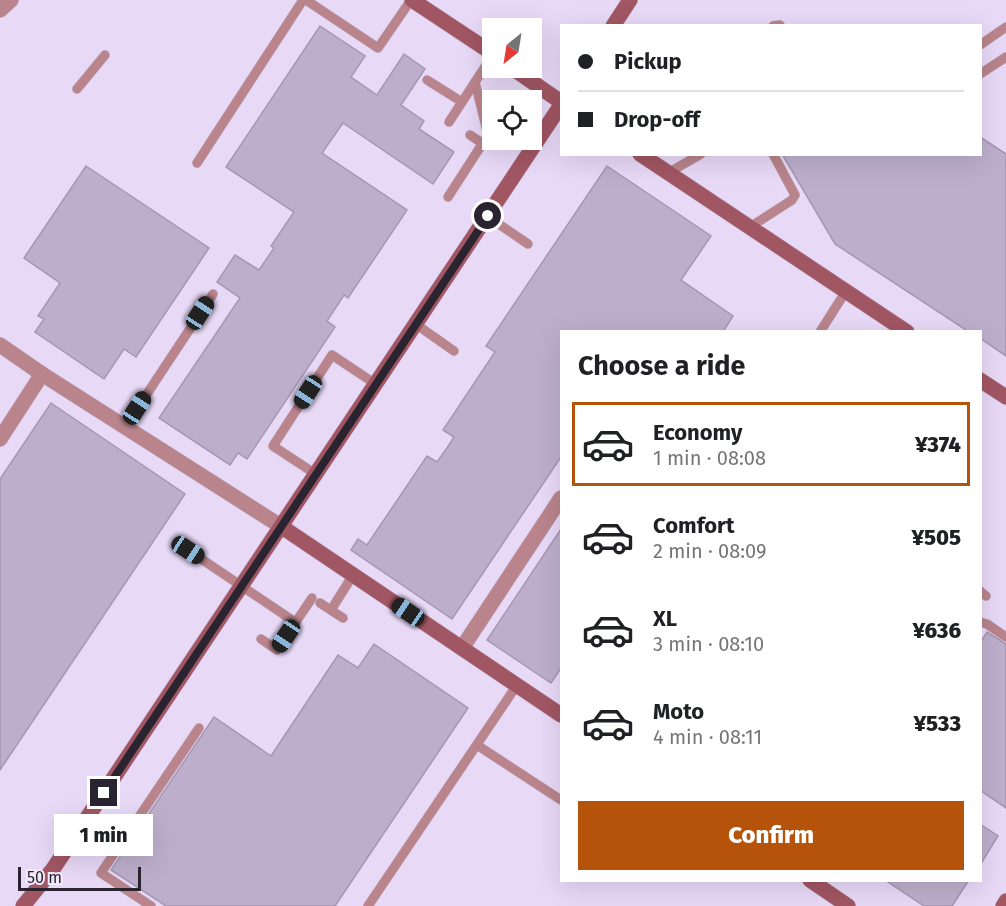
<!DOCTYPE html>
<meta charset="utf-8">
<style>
:root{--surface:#fff;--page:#f2f2f2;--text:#202124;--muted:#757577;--line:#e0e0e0;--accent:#b45309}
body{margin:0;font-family:"Fira Sans",sans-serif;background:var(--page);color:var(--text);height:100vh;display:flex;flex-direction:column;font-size:22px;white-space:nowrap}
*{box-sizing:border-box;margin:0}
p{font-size:20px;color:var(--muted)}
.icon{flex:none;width:33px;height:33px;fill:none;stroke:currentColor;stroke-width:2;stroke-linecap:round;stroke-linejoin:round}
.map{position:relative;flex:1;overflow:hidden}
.side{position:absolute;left:560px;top:330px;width:422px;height:552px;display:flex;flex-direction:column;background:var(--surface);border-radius:0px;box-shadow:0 6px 24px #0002}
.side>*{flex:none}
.banner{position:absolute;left:560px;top:24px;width:422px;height:132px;border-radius:0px;box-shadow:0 6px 24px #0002;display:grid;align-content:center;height:132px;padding:0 18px;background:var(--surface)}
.needle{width:39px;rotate:210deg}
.buttons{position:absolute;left:482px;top:18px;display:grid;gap:12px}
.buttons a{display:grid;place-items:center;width:60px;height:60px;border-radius:0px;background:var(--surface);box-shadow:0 6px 24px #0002;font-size:30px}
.scale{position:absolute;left:18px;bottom:15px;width:123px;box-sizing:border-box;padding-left:6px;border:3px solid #29242f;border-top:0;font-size:16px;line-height:21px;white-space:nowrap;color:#29242f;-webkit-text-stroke:4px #f2e9fb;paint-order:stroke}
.end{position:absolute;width:27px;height:27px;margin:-14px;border:8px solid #29242f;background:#fff;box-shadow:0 0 0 3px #fff}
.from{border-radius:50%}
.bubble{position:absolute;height:42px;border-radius:0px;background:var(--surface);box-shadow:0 6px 24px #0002;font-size:20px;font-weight:800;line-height:42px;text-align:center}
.car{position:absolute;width:18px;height:36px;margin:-18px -9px;border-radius:8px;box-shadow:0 0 4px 2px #0007;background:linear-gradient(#222 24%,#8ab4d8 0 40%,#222 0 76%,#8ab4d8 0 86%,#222 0)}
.banner b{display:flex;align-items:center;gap:21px;height:57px;font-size:22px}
.banner b+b{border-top:2px solid var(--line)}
.banner i{width:15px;height:15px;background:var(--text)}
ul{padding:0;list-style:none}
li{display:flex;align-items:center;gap:18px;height:84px;margin:0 12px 9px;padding:0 6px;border:3px solid transparent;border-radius:0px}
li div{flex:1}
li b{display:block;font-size:22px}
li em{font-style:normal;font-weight:800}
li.on{border-color:var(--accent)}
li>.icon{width:54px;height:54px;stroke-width:1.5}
h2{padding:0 18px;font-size:27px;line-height:72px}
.primary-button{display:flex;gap:12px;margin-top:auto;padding:12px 18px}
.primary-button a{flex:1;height:69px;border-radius:0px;background:var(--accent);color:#fff;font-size:24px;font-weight:800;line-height:69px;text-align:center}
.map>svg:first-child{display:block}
.building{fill:#bdafcc;stroke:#a597b3;stroke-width:1.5}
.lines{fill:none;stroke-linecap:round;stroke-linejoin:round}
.lane-casing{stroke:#c6b8d3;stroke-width:10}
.street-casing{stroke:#c6b8d3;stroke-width:16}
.secondary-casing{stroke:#c6b8d3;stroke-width:16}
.lane{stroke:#b9848b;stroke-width:9}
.street{stroke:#b9848b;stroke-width:15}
.secondary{stroke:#a15663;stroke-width:15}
.route{stroke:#29242f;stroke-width:8}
</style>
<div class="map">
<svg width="1006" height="906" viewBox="0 0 1006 906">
<rect width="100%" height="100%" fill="#e8d9f7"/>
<g class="building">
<path d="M320,26L365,56L351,77L377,95L404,54L425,69L401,105L424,121L419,129L454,152L433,184L343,123L322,153L407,210L348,298L344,295L327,321L335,327L247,459L238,453L230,465L159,418L240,298L217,282L235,255L259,270L274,248L271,246L294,212L226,167Z"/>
<path d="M980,137L1006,154V356L980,338V332H969L835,244L782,154H980Z"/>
<path d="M86,166L209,248L136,357L124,349L104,379L35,332L44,319L38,316L60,283L24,258Z"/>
<path d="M607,166L711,236L681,280L733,316L723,332H561V457L452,619L351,550L358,539L367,545L427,456L437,462L447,448L454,437L443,430L495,352L486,346Z"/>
<path d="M51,403L185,494L0,770V479Z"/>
<path d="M561,529V668L551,683L487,640Z"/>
<path d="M987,632L1006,644V808L980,790V643Z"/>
<path d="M374,644L468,708L335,906H166L111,870L214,717L271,756L338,655L358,668Z"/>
<path d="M980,824L998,836L980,865Z"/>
<path d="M885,880H969L952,906H924Z"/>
</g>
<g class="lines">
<defs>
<g id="lane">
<path d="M306,0L378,48L411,0"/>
<path d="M773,26L780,25"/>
<path d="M980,45L1006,27"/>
<path d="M980,74L1006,57"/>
<path d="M427,80L462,102"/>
<path d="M77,89L105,55"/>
<path d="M449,122L492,56"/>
<path d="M470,135L482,143"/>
<path d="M197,163L303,0"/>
<path d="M668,173L701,154"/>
<path d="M448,197L488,135L475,82"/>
<path d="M487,216L528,244"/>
<path d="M750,227L792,200L795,195L773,154"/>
<path d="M417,325L454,351"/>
<path d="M820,332L846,291"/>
<path d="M125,427L213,294"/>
<path d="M317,475L273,446L332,355L377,385"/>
<path d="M188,550L295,622"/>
<path d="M980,591L986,596"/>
<path d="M320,603L343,618"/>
<path d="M331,610L353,575"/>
<path d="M980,622L987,624L1006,637"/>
<path d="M261,639L277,650L312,598"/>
<path d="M477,745L561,800"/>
<path d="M151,906L101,873L199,728"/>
<path d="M368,906L517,685"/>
</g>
<g id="street">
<path d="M0,10L11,0"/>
<path d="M0,345L42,374L0,439"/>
<path d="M42,374L282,527"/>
<path d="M462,648L561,498"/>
</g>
<g id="secondary">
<path d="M412,0L492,53"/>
<path d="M613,26L630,0"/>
<path d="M512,68L561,102"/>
<path d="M640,154L907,332"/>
<path d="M980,380L1006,397"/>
<path d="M282,527L561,715"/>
<path d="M810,880L848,906"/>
<path d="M23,906L53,869L561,105"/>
<path d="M1003,906L1006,901"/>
</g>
</defs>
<use href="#lane" class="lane-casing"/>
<use href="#street" class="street-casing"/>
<use href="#secondary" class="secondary-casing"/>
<use href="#lane" class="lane"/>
<use href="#street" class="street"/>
<use href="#secondary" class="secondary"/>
</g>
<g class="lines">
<path class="route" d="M104,793L488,216"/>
</g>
</svg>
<div class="buttons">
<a><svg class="needle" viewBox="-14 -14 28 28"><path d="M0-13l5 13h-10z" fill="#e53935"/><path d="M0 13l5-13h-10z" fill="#757577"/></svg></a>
<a><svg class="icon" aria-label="locate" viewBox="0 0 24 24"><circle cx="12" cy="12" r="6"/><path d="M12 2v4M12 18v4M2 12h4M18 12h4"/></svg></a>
</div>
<div class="scale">50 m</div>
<i class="end from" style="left:488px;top:216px"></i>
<i class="end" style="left:104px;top:793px"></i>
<div class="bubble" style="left:54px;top:814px;width:99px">1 min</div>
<i class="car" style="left:200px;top:313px;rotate:33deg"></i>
<i class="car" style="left:308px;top:392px;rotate:213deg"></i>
<i class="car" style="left:137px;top:408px;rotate:33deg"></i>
<i class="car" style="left:188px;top:550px;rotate:123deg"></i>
<i class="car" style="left:408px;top:612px;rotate:304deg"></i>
<i class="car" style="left:286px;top:636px;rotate:214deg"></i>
<div class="banner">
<b><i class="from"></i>Pickup</b>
<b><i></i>Drop-off</b>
</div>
<section class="side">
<h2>Choose a ride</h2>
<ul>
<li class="on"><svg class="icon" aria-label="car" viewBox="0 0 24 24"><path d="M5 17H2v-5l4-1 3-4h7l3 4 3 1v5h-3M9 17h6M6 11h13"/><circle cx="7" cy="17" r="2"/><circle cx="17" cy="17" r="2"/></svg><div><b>Economy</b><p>1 min · 08:08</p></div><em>¥374</em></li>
<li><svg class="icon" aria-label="car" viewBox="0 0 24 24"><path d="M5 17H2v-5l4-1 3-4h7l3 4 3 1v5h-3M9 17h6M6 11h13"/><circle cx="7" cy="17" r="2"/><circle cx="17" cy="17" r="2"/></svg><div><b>Comfort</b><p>2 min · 08:09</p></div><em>¥505</em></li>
<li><svg class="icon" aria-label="car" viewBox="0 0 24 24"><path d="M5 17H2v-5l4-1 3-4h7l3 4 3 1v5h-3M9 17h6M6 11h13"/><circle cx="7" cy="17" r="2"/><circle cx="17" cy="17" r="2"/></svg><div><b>XL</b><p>3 min · 08:10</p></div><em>¥636</em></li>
<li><svg class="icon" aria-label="car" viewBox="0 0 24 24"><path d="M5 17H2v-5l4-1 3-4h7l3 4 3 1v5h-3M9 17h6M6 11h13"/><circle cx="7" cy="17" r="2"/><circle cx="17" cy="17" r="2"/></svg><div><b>Moto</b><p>4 min · 08:11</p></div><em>¥533</em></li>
</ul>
<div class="primary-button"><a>Confirm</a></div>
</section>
</div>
